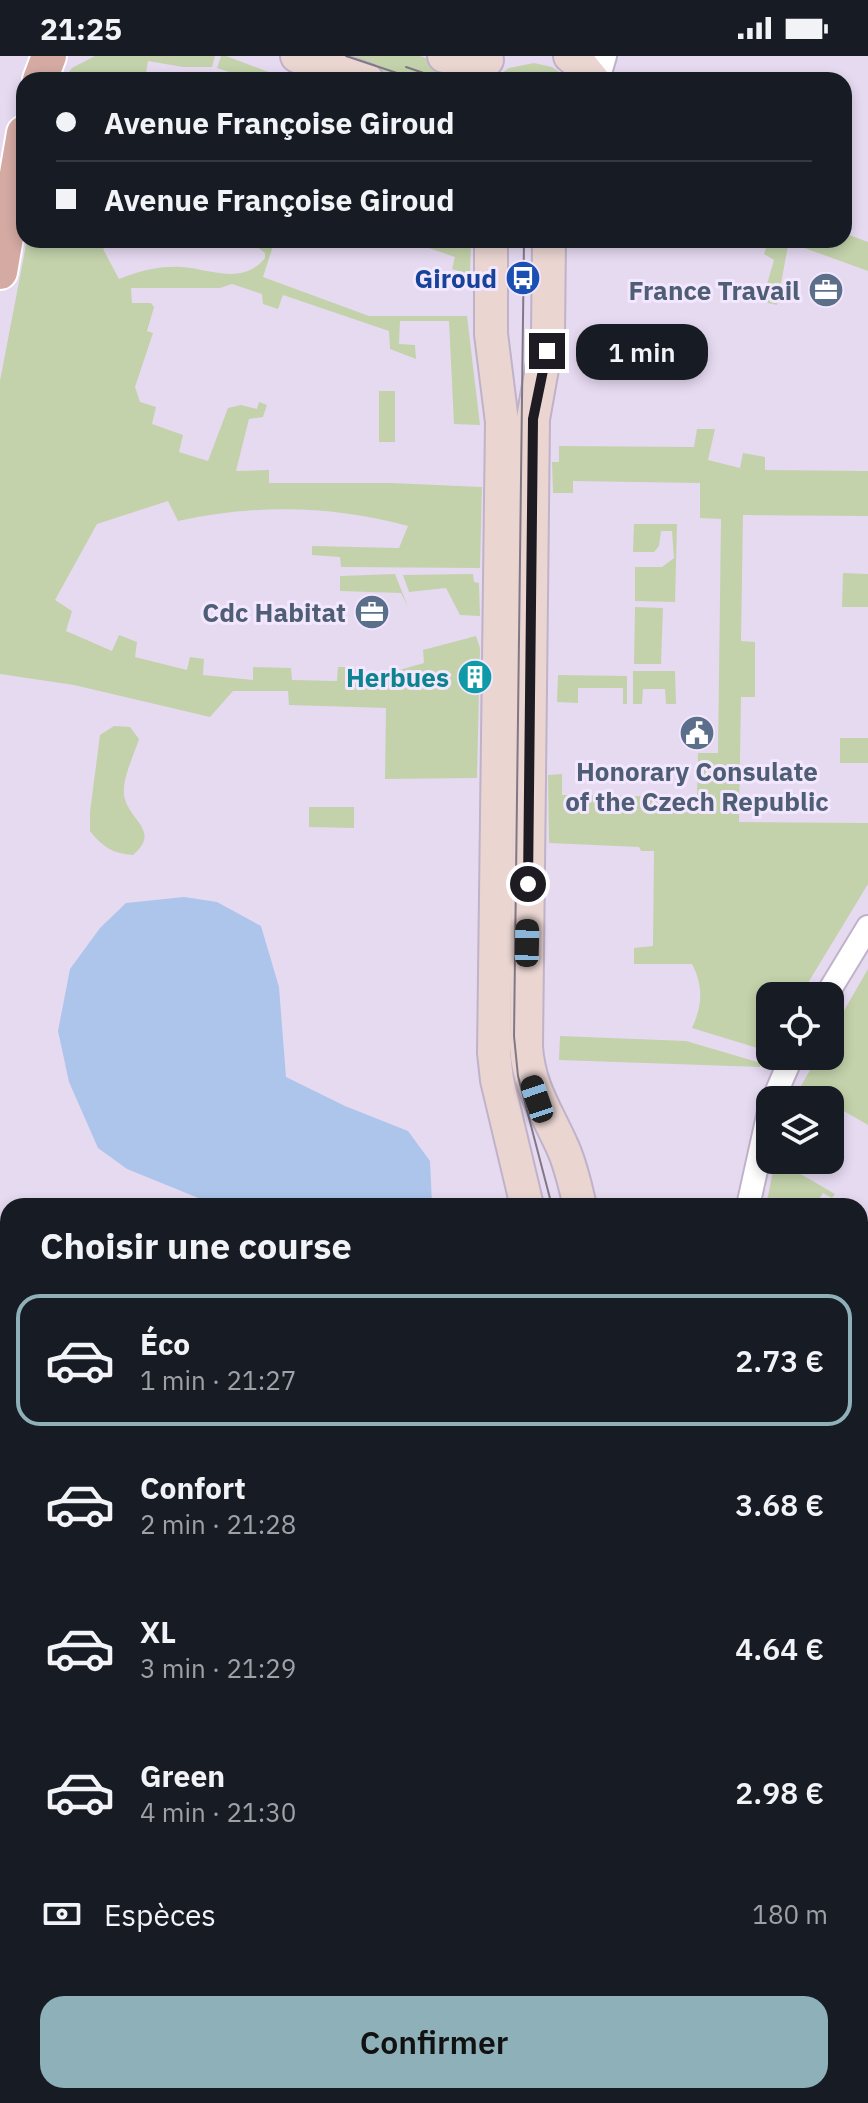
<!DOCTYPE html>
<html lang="fr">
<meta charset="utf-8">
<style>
:root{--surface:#171b24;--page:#20242c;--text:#f1f3f6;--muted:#9ea1a6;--line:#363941;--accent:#8eb1b9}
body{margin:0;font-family:"IBM Plex Sans",sans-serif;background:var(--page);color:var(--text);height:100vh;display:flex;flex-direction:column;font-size:30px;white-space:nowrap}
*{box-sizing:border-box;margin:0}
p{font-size:26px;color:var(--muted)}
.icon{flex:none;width:44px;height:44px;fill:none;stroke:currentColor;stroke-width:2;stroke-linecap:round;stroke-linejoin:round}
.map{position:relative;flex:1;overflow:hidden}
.side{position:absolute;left:0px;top:1142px;width:868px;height:906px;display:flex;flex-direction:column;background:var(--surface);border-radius:24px 24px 0 0;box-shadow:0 4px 12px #0003}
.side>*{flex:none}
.banner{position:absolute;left:16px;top:16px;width:836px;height:176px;border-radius:24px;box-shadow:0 4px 12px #0003;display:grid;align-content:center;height:176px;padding:0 40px;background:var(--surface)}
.fabs{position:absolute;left:756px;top:926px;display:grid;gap:16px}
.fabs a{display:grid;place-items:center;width:88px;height:88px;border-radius:16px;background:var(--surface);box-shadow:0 4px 12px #0003;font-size:40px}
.end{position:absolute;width:36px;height:36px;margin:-18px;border:10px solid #1f1b23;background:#fff;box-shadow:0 0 0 4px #fff}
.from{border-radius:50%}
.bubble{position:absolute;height:56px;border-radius:24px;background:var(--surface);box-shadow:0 4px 12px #0003;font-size:26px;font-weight:600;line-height:56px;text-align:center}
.car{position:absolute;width:24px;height:48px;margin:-24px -12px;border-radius:10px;box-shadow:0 0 6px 2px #0007;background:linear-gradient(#222 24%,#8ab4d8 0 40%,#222 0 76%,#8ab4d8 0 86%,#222 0)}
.banner b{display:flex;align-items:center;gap:28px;height:76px;font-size:30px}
.banner b+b{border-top:2px solid var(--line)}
.banner i{width:20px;height:20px;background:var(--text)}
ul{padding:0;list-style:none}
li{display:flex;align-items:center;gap:24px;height:132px;margin:0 16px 12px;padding:0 24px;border:4px solid transparent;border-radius:24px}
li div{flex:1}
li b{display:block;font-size:30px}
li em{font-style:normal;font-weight:600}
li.current{border-color:var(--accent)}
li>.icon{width:72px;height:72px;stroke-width:1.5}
h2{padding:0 40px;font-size:36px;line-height:96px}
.pay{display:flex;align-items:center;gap:20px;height:88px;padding:0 40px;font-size:30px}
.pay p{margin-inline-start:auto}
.action{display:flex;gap:16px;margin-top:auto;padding:16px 40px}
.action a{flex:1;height:92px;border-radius:24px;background:var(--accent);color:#111;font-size:32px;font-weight:600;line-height:92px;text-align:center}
.status{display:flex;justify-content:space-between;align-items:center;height:56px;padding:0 40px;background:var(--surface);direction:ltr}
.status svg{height:22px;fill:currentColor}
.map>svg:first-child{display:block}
.green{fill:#c3d2ab}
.water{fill:#adc5eb}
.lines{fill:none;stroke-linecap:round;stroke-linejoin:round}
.street-casing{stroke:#bfb2c9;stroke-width:26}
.secondary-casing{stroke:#bfb2c9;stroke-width:36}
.primary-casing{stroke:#fff;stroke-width:38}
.highway-casing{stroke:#fff;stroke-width:44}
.street{stroke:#fff;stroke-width:22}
.secondary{stroke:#ead5d1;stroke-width:32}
.primary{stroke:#d4aaa3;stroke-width:34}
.highway{stroke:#b87266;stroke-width:40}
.tram{stroke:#807887;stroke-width:2}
.route{stroke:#1f1b23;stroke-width:10}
.labels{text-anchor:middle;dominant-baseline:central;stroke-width:6;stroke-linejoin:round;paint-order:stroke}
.transit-label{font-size:26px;font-weight:bold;fill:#164399;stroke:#f3e7ff;text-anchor:end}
.service-label{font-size:26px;font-weight:bold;fill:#4e5e75;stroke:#f3e7ff;text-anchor:end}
.culture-label{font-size:26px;font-weight:bold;fill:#0d838f;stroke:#f3e7ff;text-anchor:end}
</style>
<div class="status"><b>21:25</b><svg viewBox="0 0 49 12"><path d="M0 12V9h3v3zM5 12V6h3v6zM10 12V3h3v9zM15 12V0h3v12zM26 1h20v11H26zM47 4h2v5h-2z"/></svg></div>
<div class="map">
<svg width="868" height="2047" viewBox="0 0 868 2047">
<rect width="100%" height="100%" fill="#e6daf1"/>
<g class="green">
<path d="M95,0H215L212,11H183L148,5L145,24H63L72,12Z"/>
<path d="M221,0H226L274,18L271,24H241L232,17L217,12Z"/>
<path d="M320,0H420L440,7L433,24H388Z"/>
<path d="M534,7L552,11L571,24H492L509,12Z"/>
<path d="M844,177L868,186V215L799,190L792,191L794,184H844Z"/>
<path d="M27,184H111L112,187L103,193L119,223C140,215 158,210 181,211C212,213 242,230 265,202V197L256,190L274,187L263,221L369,260H467L480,369L454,368L449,265H400L399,288L415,289L416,303L390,293L389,275L283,239L278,253L263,248L262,238L232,228L220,232H131L132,247H151L154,251L147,275L153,277L135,331L140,346L156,351L152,368L183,379L179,396L208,405L228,352L241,349L257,353L259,346L267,349L263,361L249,363L236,415L269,414V427H391L482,431L480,512L341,511L340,501L312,499V490L399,492L408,470C332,449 255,448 178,465L168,445L97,468L55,544L72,555L66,575L112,595L119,579L137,586L135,601L187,614L190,601L204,603L203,619L253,624V611L291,612L292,624L337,625L338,611H355L357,623L375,621L424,607L423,594L476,580L480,592L477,722L385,723L386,652L289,649L288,635H233L210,661L74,629L0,618V325Z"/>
<path d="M406,184H471L470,219L452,213L455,201Z"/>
<path d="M769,184H789L777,249L768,247L763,242L774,204L764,198Z"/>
<rect x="379" y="335" width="16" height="51"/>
<path d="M697,373H715L708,404L740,412L743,397L765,401V414L868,415V460L743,459L741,585L755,586V641H741L739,766L868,767V828L800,940H770V990L767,995L692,972C702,950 704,931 692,908H634V892L653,890L654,795H641L639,791L549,787L548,719L562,718V739L697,741L698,697H718L721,463L700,462V427L573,425V437H553L552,406H559V390L694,391Z"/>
<path d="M634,468H677L675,546L635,545V511H662L674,502L672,475H661L659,490L654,496H633Z"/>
<path d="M843,517L868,518V551H842Z"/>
<path d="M395,518L408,551L401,537L340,535V520Z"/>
<path d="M473,518L474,526L479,527L480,560L460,559L446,532L409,536L403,519Z"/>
<path d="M635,551L663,552L661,608H634Z"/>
<path d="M633,615H675L676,648H666L665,633H643L642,648H633Z"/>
<path d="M558,619L627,620V648H623V632H578V647L557,646Z"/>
<path d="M114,670L130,671L139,683C134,699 122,723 124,739C128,765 162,774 133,799C114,798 102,791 90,775V756L100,679Z"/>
<rect x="840" y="682" width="28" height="25"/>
<path d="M309,751H354V772L309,771Z"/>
<path d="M868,913V1069L830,1047V1044H825L801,1030L818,1000H830V979Z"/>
<path d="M560,980L686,985L761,1007L760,1011L559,1004Z"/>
<path d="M785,1109L835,1138L832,1142L823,1137L815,1150H766L774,1110Z"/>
<path d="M0,1770L8,1771V1969L0,1961Z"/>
<path d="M572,2040H681L679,2047H573Z"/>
</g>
<g class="water">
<path d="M184,841L217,846L261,870L279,931L286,1021L345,1050L408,1075L430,1105L432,1147L430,1150H218L127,1113L98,1092L69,1026L58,975L70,913L100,872L126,847Z"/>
<path d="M860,1894L868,1900V2047H777L774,2040H860Z"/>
</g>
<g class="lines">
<defs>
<g id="street">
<path d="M598,24L605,0"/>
<path d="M826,940L868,871"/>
<path d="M773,1044L792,1000"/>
<path d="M748,1150L770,1051"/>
</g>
<g id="secondary">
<path d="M297,0L367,24"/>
<path d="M444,0L465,5L487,4"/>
<path d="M570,0L580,8L593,24"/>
<path d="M491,184V278L502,366L494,997L497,1024L527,1150"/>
<path d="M549,184L548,279L533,363L526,991C529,1032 546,1054 562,1090C571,1109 575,1130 580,1150"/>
<path d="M860,1495L868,1500"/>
<path d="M860,1549L868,1554"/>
</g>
<g id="primary">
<path d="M40,24L49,0"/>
<path d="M0,216L24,77"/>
<path d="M0,2043L3,2047"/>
</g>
<g id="highway">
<path d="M0,1978L8,1985"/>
<path d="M121,2040L136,2047"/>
</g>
</defs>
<use href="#street" class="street-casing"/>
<use href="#secondary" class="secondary-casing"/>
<use href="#primary" class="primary-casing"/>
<use href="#highway" class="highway-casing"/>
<use href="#street" class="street"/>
<use href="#secondary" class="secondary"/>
<use href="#primary" class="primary"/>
<use href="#highway" class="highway"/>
<g class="tram">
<path d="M346,0L418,24"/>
<path d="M406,11L444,24"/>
<path d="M524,184L514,980L518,1020L552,1150"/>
<path d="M860,1517L868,1522"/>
</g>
</g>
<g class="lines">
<path class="route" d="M528,828L533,363L547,295"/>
</g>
<defs>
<symbol id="bus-disc" viewBox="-11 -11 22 22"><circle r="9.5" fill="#1a4fb4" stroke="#f3e7ff"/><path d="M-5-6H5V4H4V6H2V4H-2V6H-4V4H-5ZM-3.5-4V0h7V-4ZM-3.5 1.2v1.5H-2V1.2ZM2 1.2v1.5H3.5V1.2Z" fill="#fff"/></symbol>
<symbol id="office-disc" viewBox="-11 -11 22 22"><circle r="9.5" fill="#5c6f8a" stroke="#f3e7ff"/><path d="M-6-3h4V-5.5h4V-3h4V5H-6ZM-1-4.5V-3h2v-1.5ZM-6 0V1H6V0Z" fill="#fff"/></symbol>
<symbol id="building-disc" viewBox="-11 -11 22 22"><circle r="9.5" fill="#0f9aa8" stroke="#f3e7ff"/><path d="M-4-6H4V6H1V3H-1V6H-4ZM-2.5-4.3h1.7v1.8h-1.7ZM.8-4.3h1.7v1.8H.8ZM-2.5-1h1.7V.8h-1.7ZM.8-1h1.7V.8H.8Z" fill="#fff"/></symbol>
<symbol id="civic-disc" viewBox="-11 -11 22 22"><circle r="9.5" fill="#5c6f8a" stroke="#f3e7ff"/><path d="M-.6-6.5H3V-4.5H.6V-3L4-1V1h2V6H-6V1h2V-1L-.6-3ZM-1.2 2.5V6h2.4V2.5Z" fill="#fff"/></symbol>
</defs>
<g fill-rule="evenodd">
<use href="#bus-disc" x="503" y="202" width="40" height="40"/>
<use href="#office-disc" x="806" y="214" width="40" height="40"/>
<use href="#office-disc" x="352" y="536" width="40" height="40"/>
<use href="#building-disc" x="455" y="601" width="40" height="40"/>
<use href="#civic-disc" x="677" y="657" width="40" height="40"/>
</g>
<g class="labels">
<g class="transit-label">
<text x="497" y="222">Giroud</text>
</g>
<g class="service-label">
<text x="800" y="234">France Travail</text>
<text x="346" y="556">Cdc Habitat</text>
<text x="697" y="715" text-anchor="middle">Honorary Consulate<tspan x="697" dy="30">of the Czech Republic</tspan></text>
</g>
<g class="culture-label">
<text x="449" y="621">Herbues</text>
</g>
</g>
</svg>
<div class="fabs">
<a><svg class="icon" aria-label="locate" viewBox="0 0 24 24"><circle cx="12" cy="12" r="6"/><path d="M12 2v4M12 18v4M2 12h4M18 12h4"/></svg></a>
<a><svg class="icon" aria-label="layers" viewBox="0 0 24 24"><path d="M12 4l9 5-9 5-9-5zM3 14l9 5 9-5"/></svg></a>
</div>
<i class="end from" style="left:528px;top:828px"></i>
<i class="end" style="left:547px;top:295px"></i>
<div class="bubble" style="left:576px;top:268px;width:132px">1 min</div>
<i class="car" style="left:527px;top:887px;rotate:1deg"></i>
<i class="car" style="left:537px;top:1043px;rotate:341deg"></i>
<div class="banner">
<b><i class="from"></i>Avenue Françoise Giroud</b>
<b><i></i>Avenue Françoise Giroud</b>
</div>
<section class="side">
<h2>Choisir une course</h2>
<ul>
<li class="current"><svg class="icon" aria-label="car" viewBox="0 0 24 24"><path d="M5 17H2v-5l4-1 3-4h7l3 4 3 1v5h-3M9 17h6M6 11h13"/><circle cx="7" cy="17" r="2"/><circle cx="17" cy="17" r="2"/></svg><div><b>Éco</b><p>1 min · 21:27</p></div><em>2.73 €</em></li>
<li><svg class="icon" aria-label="car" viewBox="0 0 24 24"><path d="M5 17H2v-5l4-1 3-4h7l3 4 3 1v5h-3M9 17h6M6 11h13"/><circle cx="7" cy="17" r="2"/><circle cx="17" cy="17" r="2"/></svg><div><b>Confort</b><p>2 min · 21:28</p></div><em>3.68 €</em></li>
<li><svg class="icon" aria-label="car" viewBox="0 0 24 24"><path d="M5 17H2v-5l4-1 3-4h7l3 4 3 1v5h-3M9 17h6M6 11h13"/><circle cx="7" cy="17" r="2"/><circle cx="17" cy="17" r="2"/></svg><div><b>XL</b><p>3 min · 21:29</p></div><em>4.64 €</em></li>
<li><svg class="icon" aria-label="car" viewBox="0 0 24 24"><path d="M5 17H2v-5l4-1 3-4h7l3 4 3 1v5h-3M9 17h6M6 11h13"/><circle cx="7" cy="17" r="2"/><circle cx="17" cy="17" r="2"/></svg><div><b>Green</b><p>4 min · 21:30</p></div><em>2.98 €</em></li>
</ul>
<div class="pay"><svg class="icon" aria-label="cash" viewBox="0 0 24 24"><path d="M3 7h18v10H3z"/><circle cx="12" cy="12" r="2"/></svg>Espèces<p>180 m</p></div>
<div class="action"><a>Confirmer</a></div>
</section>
</div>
